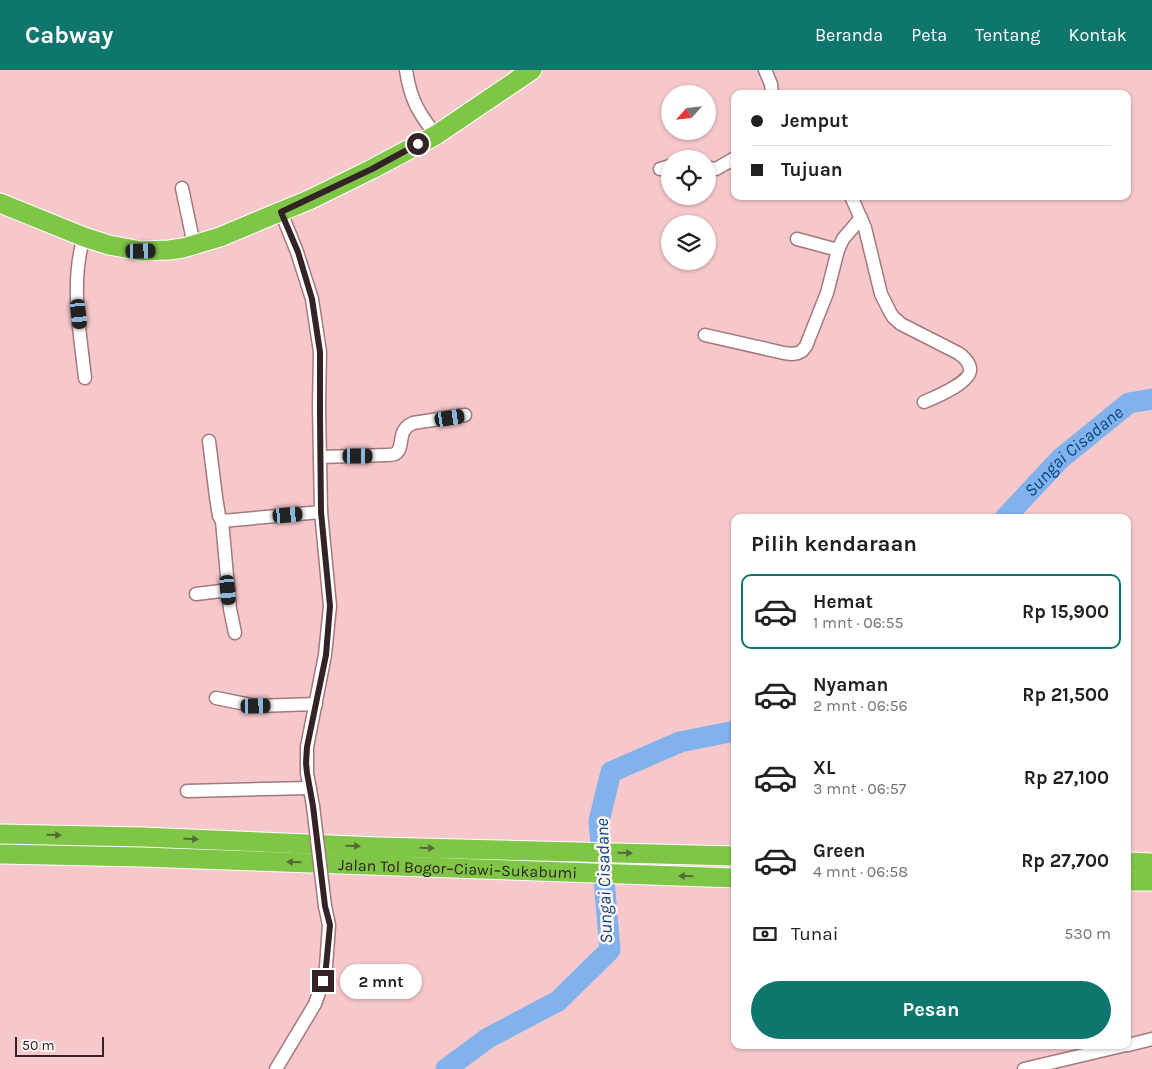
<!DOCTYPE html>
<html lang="id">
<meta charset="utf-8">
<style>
:root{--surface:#fff;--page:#f2f2f2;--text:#202124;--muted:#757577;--line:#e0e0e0;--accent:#0f766e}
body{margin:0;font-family:Karla,sans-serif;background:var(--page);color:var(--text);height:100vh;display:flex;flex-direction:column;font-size:19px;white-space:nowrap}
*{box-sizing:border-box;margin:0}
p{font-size:16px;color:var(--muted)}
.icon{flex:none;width:28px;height:28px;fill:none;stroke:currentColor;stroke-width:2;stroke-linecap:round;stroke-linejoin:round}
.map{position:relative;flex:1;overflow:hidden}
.details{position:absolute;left:731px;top:444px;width:400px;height:535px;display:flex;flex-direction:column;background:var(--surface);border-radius:10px;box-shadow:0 1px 4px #0004}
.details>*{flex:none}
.top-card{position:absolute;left:731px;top:20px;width:400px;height:110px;border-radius:10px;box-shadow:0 1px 4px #0004;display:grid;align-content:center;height:110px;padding:0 20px;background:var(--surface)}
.needle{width:32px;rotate:243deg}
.buttons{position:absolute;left:661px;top:15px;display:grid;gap:10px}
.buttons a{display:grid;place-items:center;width:55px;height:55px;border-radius:50%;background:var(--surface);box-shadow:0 1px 4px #0004;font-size:25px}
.scale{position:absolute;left:15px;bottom:12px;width:89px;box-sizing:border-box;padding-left:5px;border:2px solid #342324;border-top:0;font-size:14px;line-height:18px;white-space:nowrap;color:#342324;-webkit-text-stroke:4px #fef4f4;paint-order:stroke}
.end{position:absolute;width:22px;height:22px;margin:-11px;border:6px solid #342324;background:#fff;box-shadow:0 0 0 2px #fff}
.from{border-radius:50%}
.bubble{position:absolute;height:35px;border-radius:18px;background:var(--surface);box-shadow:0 1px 4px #0004;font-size:16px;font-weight:700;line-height:35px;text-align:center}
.car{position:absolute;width:15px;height:30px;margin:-15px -8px;border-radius:6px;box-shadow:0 0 4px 1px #0007;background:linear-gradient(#222 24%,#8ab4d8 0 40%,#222 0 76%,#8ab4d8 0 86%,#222 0)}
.top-card b{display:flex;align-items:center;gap:18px;height:48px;font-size:19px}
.top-card b+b{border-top:1px solid var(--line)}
.top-card i{width:12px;height:12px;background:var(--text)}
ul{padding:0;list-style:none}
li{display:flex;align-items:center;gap:15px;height:75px;margin:0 10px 8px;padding:0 10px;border:2px solid transparent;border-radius:10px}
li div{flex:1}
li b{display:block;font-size:19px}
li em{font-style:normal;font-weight:700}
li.active{border-color:var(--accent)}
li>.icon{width:45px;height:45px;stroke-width:1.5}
h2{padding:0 20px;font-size:22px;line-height:60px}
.pay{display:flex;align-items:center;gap:12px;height:55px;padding:0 20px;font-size:19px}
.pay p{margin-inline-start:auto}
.action{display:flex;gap:10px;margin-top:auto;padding:10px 20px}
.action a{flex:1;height:58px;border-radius:30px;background:var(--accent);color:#fff;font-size:20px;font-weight:700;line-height:58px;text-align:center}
header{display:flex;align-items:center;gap:30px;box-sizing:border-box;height:70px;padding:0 25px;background:var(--accent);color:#fff}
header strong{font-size:24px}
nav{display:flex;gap:28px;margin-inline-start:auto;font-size:18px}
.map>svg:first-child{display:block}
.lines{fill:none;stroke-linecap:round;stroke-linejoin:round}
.river{stroke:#82b2ec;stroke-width:21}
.minor-casing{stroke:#a3797c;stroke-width:15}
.highway-casing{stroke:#fff;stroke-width:21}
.minor{stroke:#fff;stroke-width:12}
.highway{stroke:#7fc647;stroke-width:19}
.minor-bridge-casing{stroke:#a3797c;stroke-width:15;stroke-linecap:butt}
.minor-bridge{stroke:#fff;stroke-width:12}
.oneway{fill:#566c34}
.route{stroke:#342324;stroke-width:6}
.labels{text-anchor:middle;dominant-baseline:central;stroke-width:5;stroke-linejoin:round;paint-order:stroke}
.street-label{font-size:16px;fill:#342324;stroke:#fef4f4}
.water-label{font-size:18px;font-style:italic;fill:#0b4683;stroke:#fef4f4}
</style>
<header>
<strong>Cabway</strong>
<nav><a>Beranda</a><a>Peta</a><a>Tentang</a><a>Kontak</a></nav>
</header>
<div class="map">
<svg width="1152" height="999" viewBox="0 0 1152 999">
<rect width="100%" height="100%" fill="#f6c8cb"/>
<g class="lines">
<g class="river">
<path id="s1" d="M1005,448L1060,389L1129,333L1152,329"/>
<path d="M446,999L488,968L558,931L610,880L599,751L611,702L680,672L735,661"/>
</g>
<defs>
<g id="minor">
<path d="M406,0C410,28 418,43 436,65"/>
<path d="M765,0L771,14L772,24"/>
<path d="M708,98L716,99L735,88"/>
<path d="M660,99L670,96"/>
<path d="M182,118L194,175"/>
<path d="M851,126L865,158L881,224L890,242L893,247L901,254L958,283C963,286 969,292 970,298C973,312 935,327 924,332"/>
<path d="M281,142L297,182L312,229L320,282L319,336L321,442L330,536L325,585L307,677V703L313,736"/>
<path d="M84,167C70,212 80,262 85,308"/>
<path d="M797,169L838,180"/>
<path d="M705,265L784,283L792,284L798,283L802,281L806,276L827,223L838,180L843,169L861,148"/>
<path d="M209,371L216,427L219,446L222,451L321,442"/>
<path d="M320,387L387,385C389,385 392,385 395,384C406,377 395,361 413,353L465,345"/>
<path d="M222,451L230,539L235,563"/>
<path d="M196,524L229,520"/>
<path d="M216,628L256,636L316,634"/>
<path d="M187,721L310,718"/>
<path d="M1128,975L1152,969"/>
<path d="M276,999L315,934L323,911L326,897L329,855L325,836"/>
<path d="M1024,999L1126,975"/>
</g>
<g id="highway">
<path d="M0,133L84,167L109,175L141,181L169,180L183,178L220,167L258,151L309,130L372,99L436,65L532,0"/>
<path d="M0,764L142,767L378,777L735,786"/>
<path id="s2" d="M0,784L141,787L735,808"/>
<path d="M1128,792L1152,793"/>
<path d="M1128,811H1152"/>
</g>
</defs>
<use href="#minor" class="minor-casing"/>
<use href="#highway" class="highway-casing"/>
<use href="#minor" class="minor"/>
<use href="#highway" class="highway"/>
<defs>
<path id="minor-bridge" d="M313,736L325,836"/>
</defs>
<use href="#minor-bridge" class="minor-bridge-casing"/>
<use href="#minor-bridge" class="minor-bridge"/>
</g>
<defs><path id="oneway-solid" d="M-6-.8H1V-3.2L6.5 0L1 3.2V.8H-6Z" transform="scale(1.25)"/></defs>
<g class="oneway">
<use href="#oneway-solid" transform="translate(54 765) rotate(1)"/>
<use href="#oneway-solid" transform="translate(191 769) rotate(2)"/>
<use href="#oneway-solid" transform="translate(353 776) rotate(2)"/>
<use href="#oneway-solid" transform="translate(427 778) rotate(1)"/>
<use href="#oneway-solid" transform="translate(625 783) rotate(1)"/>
<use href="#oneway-solid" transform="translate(294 792) rotate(-178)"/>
<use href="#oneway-solid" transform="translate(686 806) rotate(-178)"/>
</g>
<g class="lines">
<path class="route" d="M323,911L326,897L330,855L325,836L313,736L307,703L306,693L307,677L326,585L330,536L321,442L320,346V282L312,229L298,182L281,142L372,99L418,74"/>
</g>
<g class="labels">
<g class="street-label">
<text stroke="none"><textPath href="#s2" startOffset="458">Jalan Tol Bogor–Ciawi–Sukabumi</textPath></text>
</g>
<g class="water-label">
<text stroke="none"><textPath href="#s1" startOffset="96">Sungai Cisadane</textPath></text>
<text transform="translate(604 811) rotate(-92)">Sungai Cisadane</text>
</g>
</g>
</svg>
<div class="buttons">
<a><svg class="needle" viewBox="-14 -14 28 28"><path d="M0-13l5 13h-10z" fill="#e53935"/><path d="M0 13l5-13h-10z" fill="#757577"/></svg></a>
<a><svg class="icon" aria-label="locate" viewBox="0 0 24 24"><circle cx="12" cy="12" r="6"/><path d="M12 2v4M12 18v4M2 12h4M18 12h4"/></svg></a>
<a><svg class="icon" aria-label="layers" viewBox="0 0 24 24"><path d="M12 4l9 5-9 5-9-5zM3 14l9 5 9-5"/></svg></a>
</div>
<div class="scale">50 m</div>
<i class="end from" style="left:418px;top:74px"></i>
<i class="end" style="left:323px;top:911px"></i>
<div class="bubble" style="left:340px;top:894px;width:82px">2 mnt</div>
<i class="car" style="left:141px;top:181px;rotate:89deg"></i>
<i class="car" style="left:79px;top:244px;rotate:174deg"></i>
<i class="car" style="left:450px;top:348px;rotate:81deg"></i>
<i class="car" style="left:358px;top:386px;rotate:90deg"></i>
<i class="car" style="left:288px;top:445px;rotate:85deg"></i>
<i class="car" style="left:228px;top:520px;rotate:175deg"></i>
<i class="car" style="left:256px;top:636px;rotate:89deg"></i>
<div class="top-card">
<b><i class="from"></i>Jemput</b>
<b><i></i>Tujuan</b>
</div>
<section class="details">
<h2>Pilih kendaraan</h2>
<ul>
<li class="active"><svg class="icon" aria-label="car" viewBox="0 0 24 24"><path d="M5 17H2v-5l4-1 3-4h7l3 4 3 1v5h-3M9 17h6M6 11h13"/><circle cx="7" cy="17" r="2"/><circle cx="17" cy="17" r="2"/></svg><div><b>Hemat</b><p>1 mnt · 06:55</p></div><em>Rp 15,900</em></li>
<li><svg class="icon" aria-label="car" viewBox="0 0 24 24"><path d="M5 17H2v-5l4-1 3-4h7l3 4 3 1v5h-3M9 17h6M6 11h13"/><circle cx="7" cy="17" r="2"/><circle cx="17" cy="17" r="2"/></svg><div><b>Nyaman</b><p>2 mnt · 06:56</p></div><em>Rp 21,500</em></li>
<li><svg class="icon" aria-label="car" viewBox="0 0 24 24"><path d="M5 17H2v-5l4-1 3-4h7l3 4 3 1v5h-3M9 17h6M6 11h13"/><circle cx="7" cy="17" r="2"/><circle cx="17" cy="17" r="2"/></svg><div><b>XL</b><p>3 mnt · 06:57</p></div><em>Rp 27,100</em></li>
<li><svg class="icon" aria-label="car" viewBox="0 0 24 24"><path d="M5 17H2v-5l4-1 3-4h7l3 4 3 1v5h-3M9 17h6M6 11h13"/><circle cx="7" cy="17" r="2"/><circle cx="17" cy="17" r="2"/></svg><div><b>Green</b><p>4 mnt · 06:58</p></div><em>Rp 27,700</em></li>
</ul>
<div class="pay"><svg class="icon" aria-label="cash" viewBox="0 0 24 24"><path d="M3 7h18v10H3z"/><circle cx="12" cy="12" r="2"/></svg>Tunai<p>530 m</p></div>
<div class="action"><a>Pesan</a></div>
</section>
</div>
